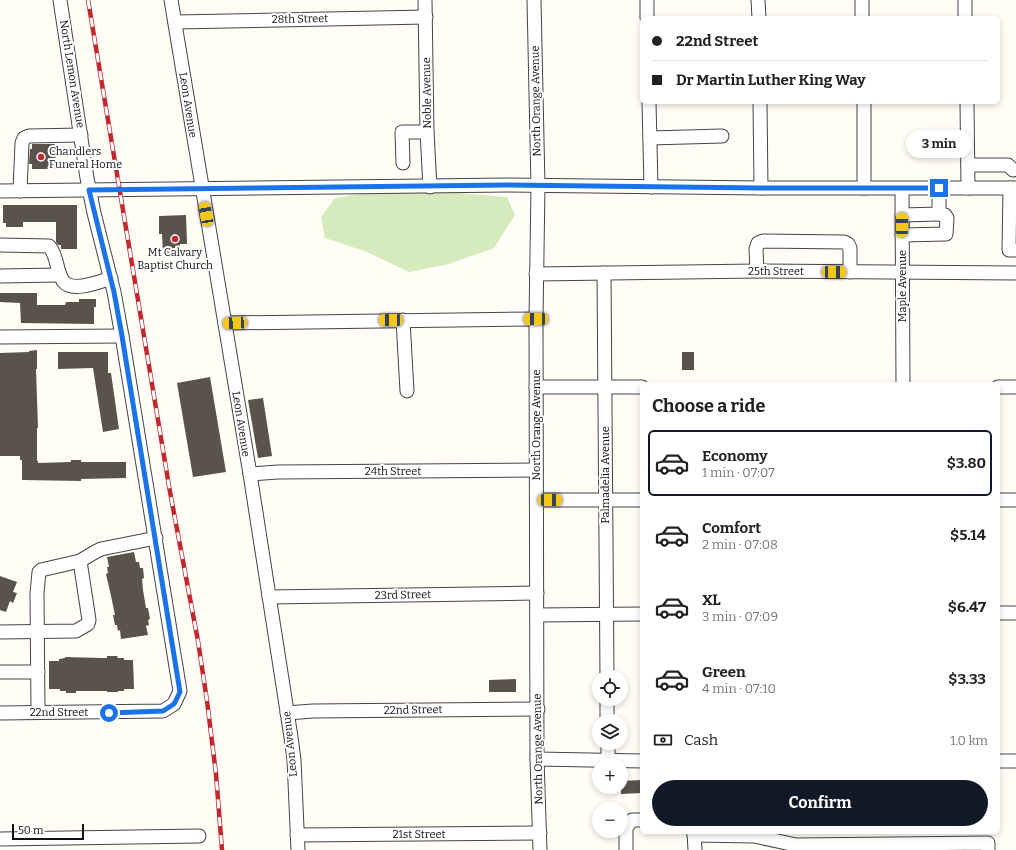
<!DOCTYPE html>
<meta charset="utf-8">
<style>
:root{--surface:#fff;--page:#f6f6f6;--text:#222;--muted:#767676;--line:#e0e0e0;--accent:#111827}
body{margin:0;font-family:Bitter,serif;background:var(--page);color:var(--text);height:100vh;display:flex;flex-direction:column;font-size:15px;white-space:nowrap}
*{box-sizing:border-box;margin:0}
p{font-size:13px;color:var(--muted)}
.icon{flex:none;width:22px;height:22px;fill:none;stroke:currentColor;stroke-width:2;stroke-linecap:round;stroke-linejoin:round}
.map{position:relative;flex:1;overflow:hidden}
.sheet{position:absolute;left:640px;top:382px;width:360px;height:452px;display:flex;flex-direction:column;background:var(--surface);border-radius:6px;box-shadow:0 2px 6px #0003}
.sheet>*{flex:none}
.banner{position:absolute;left:640px;top:16px;width:360px;height:88px;border-radius:6px;box-shadow:0 2px 6px #0003;display:grid;align-content:center;height:88px;padding:0 12px;background:var(--surface)}
.buttons{position:absolute;left:592px;top:670px;display:grid;gap:8px}
.buttons a{display:grid;place-items:center;width:36px;height:36px;border-radius:50%;background:var(--surface);box-shadow:0 2px 6px #0003;font-size:20px}
.scale{position:absolute;left:12px;bottom:10px;width:72px;box-sizing:border-box;padding-left:4px;border:2px solid #111;border-top:0;font-size:11px;line-height:14px;white-space:nowrap;color:#111;-webkit-text-stroke:3px #fff;paint-order:stroke}
.end{position:absolute;width:18px;height:18px;margin:-9px;border:5px solid #1a73e8;background:#fff;box-shadow:0 0 0 2px #fff}
.from{border-radius:50%}
.bubble{position:absolute;height:28px;border-radius:14px;background:var(--surface);box-shadow:0 2px 6px #0003;font-size:13px;font-weight:700;line-height:28px;text-align:center}
.car{position:absolute;width:12px;height:24px;margin:-12px -6px;border-radius:5px;box-shadow:0 0 3px 1px #0007;background:linear-gradient(#f5c518 24%,#345 0 40%,#f5c518 0 76%,#345 0 86%,#f5c518 0)}
.banner b{display:flex;align-items:center;gap:14px;height:38px;font-size:15px}
.banner b+b{border-top:1px solid var(--line)}
.banner i{width:10px;height:10px;background:var(--text)}
ul{padding:0;list-style:none}
li{display:flex;align-items:center;gap:12px;height:66px;margin:0 8px 6px;padding:0 4px;border:2px solid transparent;border-radius:6px}
li div{flex:1}
li b{display:block;font-size:15px}
li em{font-style:normal;font-weight:700}
li.current{border-color:var(--accent)}
li>.icon{width:36px;height:36px;stroke-width:1.5}
h2{padding:0 12px;font-size:18px;line-height:48px}
.pay{display:flex;align-items:center;gap:10px;height:44px;padding:0 12px;font-size:15px}
.pay p{margin-inline-start:auto}
.button{display:flex;gap:8px;margin-top:auto;padding:8px 12px}
.button a{flex:1;height:46px;border-radius:24px;background:var(--accent);color:#fff;font-size:16px;font-weight:700;line-height:46px;text-align:center}
.map>svg:first-child{display:block}
.green{fill:#d5ebbd}
.building{fill:#5a524d}
.lines{fill:none;stroke-linecap:round;stroke-linejoin:round}
.minor-casing{stroke:#444;stroke-width:15}
.minor{stroke:#fff;stroke-width:13}
.rail-casing{stroke:#c4262e;stroke-width:4.5}
.rail{stroke:#fff;stroke-width:3;stroke-dasharray:9;stroke-linecap:butt}
.route{stroke:#1a73e8;stroke-width:5}
.poi-dot{fill:#c4262e;stroke:#fff;stroke-width:1.5}
.labels{text-anchor:middle;dominant-baseline:central;stroke-width:4;stroke-linejoin:round;paint-order:stroke}
.street-label{font-size:11px;fill:#111;stroke:#fff}
.poi-label{font-size:11px;fill:#111;stroke:#fff;text-anchor:start}
</style>
<div class="map">
<svg width="1016" height="850" viewBox="0 0 1016 850">
<rect width="100%" height="100%" fill="#fffdf5"/>
<path class="green" d="M445,192L507,197L515,215L494,248L449,264L409,272L367,252L325,238L321,217L335,198L367,193Z"/>
<g class="building">
<path d="M32,144H55L56,169H32V164H29L30,149H32Z"/>
<path d="M3,205H77V249H61V245H58L56,242V222H23V227H6V223H3Z"/>
<path d="M186,215L187,244H180V255H163L162,234H159V216Z"/>
<path d="M0,293H37V305H65L66,302H79V299H96V307H94V324L21,323L20,303L0,302Z"/>
<path d="M37,350V369H36L38,428H37V461H38V463L71,462V460H81V462H126V478L81,479V481L22,480V460H20V456H0V353L29,352V351Z"/>
<path d="M58,352H108V373H111L119,429L103,432L93,368L58,369Z"/>
<rect x="682" y="352" width="12" height="18"/>
<path d="M210,377L226,472L193,477L177,383Z"/>
<path d="M263,398L272,456L258,458L248,400Z"/>
<path d="M134,552L136,562H139L140,568H143L144,578L142,579L143,590L146,608H148L150,619L148,620L149,625L146,626L148,635L121,639L120,630L118,631L117,625H115L113,615H115L111,596L106,574L108,573L107,567H109L107,557Z"/>
<path d="M0,576L17,582L13,592L17,593L13,603L10,601L6,612L0,610Z"/>
<path d="M107,656H117L118,658H124V660H133L134,689H124V691H118V692H107V691H76V693H66V691H60V689H49V661H59V659L65,658V657L101,658H107Z"/>
<path d="M516,679V692H489V680Z"/>
<path d="M642,780V793L621,794V781Z"/>
</g>
<g class="lines">
<defs>
<g id="minor">
<path d="M171,0L250,474L291,737L294,760L298,850"/>
<path d="M425,0L427,132L430,187"/>
<path d="M534,0L538,186L536,319L537,759L540,850"/>
<path d="M647,0V18"/>
<path d="M758,0L759,18"/>
<path d="M862,0V18"/>
<path d="M965,0V18"/>
<path d="M175,22L426,17"/>
<path d="M649,102L651,187"/>
<path d="M760,102L761,188"/>
<path d="M864,102V188"/>
<path d="M967,102L968,188"/>
<path d="M650,138L722,136"/>
<path d="M403,163L402,132H427"/>
<path d="M968,165H1008L1013,170"/>
<path d="M1010,188L1009,250H1016"/>
<path d="M902,189L903,384"/>
<path d="M0,191L507,185L761,188H1016"/>
<path d="M20,191L22,143L24,138L29,136L81,135"/>
<path d="M902,215L939,214V188"/>
<path d="M902,235L946,234L947,218L945,215L939,214"/>
<path d="M0,245L49,246C55,253 56,261 58,269C59,273 61,278 63,281C72,293 99,282 111,278"/>
<path d="M757,271L756,249L758,243L763,241L844,242L848,244L850,248V272"/>
<path d="M604,273L607,677"/>
<path d="M536,274L757,271L1016,273"/>
<path d="M0,276L60,275"/>
<path d="M403,320L407,391"/>
<path d="M225,323L536,319"/>
<path d="M0,337L122,336"/>
<path d="M536,387H642"/>
<path d="M998,387H1016"/>
<path d="M250,474L278,472L536,470"/>
<path d="M537,500H642"/>
<path d="M998,500H1016"/>
<path d="M269,597L537,593"/>
<path d="M998,613H1016"/>
<path d="M537,615L642,614"/>
<path d="M0,632L76,631L88,624L89,620L80,561"/>
<path d="M0,672H38"/>
<path d="M607,699V721"/>
<path d="M38,712L37,593L39,572L41,570L80,561L95,552L101,549L156,538"/>
<path d="M0,713L163,711L174,704L180,691L122,336L114,292L94,213L87,178L60,0"/>
<path d="M287,713L313,711L538,709"/>
<path d="M608,743V761"/>
<path d="M537,759L642,761"/>
<path d="M998,761H1016"/>
<path d="M694,832L695,850"/>
<path d="M297,835L540,833"/>
<path d="M694,835L754,836L796,845L988,843V850"/>
<path d="M0,839L199,836"/>
<path d="M626,850V828L632,820H642"/>
</g>
</defs>
<use href="#minor" class="minor-casing"/>
<use href="#minor" class="minor"/>
<defs>
<path id="rail" d="M88,0L170,492L198,641L207,701L216,774L222,850"/>
</defs>
<use href="#rail" class="rail-casing"/>
<use href="#rail" class="rail"/>
</g>
<g class="lines">
<path class="route" d="M109,713L163,711L174,704L180,692L122,336L114,292L89,190L506,185L761,188H939"/>
</g>
<g class="poi-dot">
<circle cx="41" cy="157" r="4"/>
<circle cx="175" cy="239" r="4"/>
</g>
<g class="labels">
<g class="street-label">
<text transform="translate(300 19) rotate(-1)">28th Street</text>
<text transform="translate(72 74) rotate(81)">North Lemon Avenue</text>
<text transform="translate(427 93) rotate(-91)">Noble Avenue</text>
<text transform="translate(536 101) rotate(-91)">North Orange Avenue</text>
<text transform="translate(188 105) rotate(81)">Leon Avenue</text>
<text x="776" y="271">25th Street</text>
<text transform="translate(902 286) rotate(-90)">Maple Avenue</text>
<text transform="translate(241 424) rotate(81)">Leon Avenue</text>
<text transform="translate(536 425) rotate(-90)">North Orange Avenue</text>
<text x="393" y="471">24th Street</text>
<text transform="translate(605 475) rotate(-90)">Palmadelia Avenue</text>
<text transform="translate(403 595) rotate(-1)">23rd Street</text>
<text transform="translate(413 710) rotate(-1)">22nd Street</text>
<text x="59" y="712">22nd Street</text>
<text transform="translate(290 744) rotate(-96)">Leon Avenue</text>
<text transform="translate(538 749) rotate(-91)">North Orange Avenue</text>
<text x="419" y="834">21st Street</text>
</g>
<g class="poi-label">
<text x="49" y="151">Chandlers<tspan x="49" dy="13">Funeral Home</tspan></text>
<text x="175" y="252" text-anchor="middle">Mt Calvary<tspan x="175" dy="13">Baptist Church</tspan></text>
</g>
</g>
</svg>
<div class="buttons">
<a><svg class="icon" aria-label="locate" viewBox="0 0 24 24"><circle cx="12" cy="12" r="6"/><path d="M12 2v4M12 18v4M2 12h4M18 12h4"/></svg></a>
<a><svg class="icon" aria-label="layers" viewBox="0 0 24 24"><path d="M12 4l9 5-9 5-9-5zM3 14l9 5 9-5"/></svg></a>
<a>+</a>
<a>−</a>
</div>
<div class="scale">50 m</div>
<i class="end from" style="left:109px;top:713px"></i>
<i class="end" style="left:939px;top:188px"></i>
<div class="bubble" style="left:906px;top:130px;width:66px">3 min</div>
<i class="car" style="left:206px;top:214px;rotate:350deg"></i>
<i class="car" style="left:902px;top:225px;rotate:0deg"></i>
<i class="car" style="left:834px;top:272px;rotate:91deg"></i>
<i class="car" style="left:536px;top:319px;rotate:269deg"></i>
<i class="car" style="left:391px;top:320px;rotate:270deg"></i>
<i class="car" style="left:235px;top:323px;rotate:267deg"></i>
<i class="car" style="left:550px;top:500px;rotate:90deg"></i>
<div class="banner">
<b><i class="from"></i>22nd Street</b>
<b><i></i>Dr Martin Luther King Way</b>
</div>
<section class="sheet">
<h2>Choose a ride</h2>
<ul>
<li class="current"><svg class="icon" aria-label="car" viewBox="0 0 24 24"><path d="M5 17H2v-5l4-1 3-4h7l3 4 3 1v5h-3M9 17h6M6 11h13"/><circle cx="7" cy="17" r="2"/><circle cx="17" cy="17" r="2"/></svg><div><b>Economy</b><p>1 min · 07:07</p></div><em>$3.80</em></li>
<li><svg class="icon" aria-label="car" viewBox="0 0 24 24"><path d="M5 17H2v-5l4-1 3-4h7l3 4 3 1v5h-3M9 17h6M6 11h13"/><circle cx="7" cy="17" r="2"/><circle cx="17" cy="17" r="2"/></svg><div><b>Comfort</b><p>2 min · 07:08</p></div><em>$5.14</em></li>
<li><svg class="icon" aria-label="car" viewBox="0 0 24 24"><path d="M5 17H2v-5l4-1 3-4h7l3 4 3 1v5h-3M9 17h6M6 11h13"/><circle cx="7" cy="17" r="2"/><circle cx="17" cy="17" r="2"/></svg><div><b>XL</b><p>3 min · 07:09</p></div><em>$6.47</em></li>
<li><svg class="icon" aria-label="car" viewBox="0 0 24 24"><path d="M5 17H2v-5l4-1 3-4h7l3 4 3 1v5h-3M9 17h6M6 11h13"/><circle cx="7" cy="17" r="2"/><circle cx="17" cy="17" r="2"/></svg><div><b>Green</b><p>4 min · 07:10</p></div><em>$3.33</em></li>
</ul>
<div class="pay"><svg class="icon" aria-label="cash" viewBox="0 0 24 24"><path d="M3 7h18v10H3z"/><circle cx="12" cy="12" r="2"/></svg>Cash<p>1.0 km</p></div>
<div class="button"><a>Confirm</a></div>
</section>
</div>
